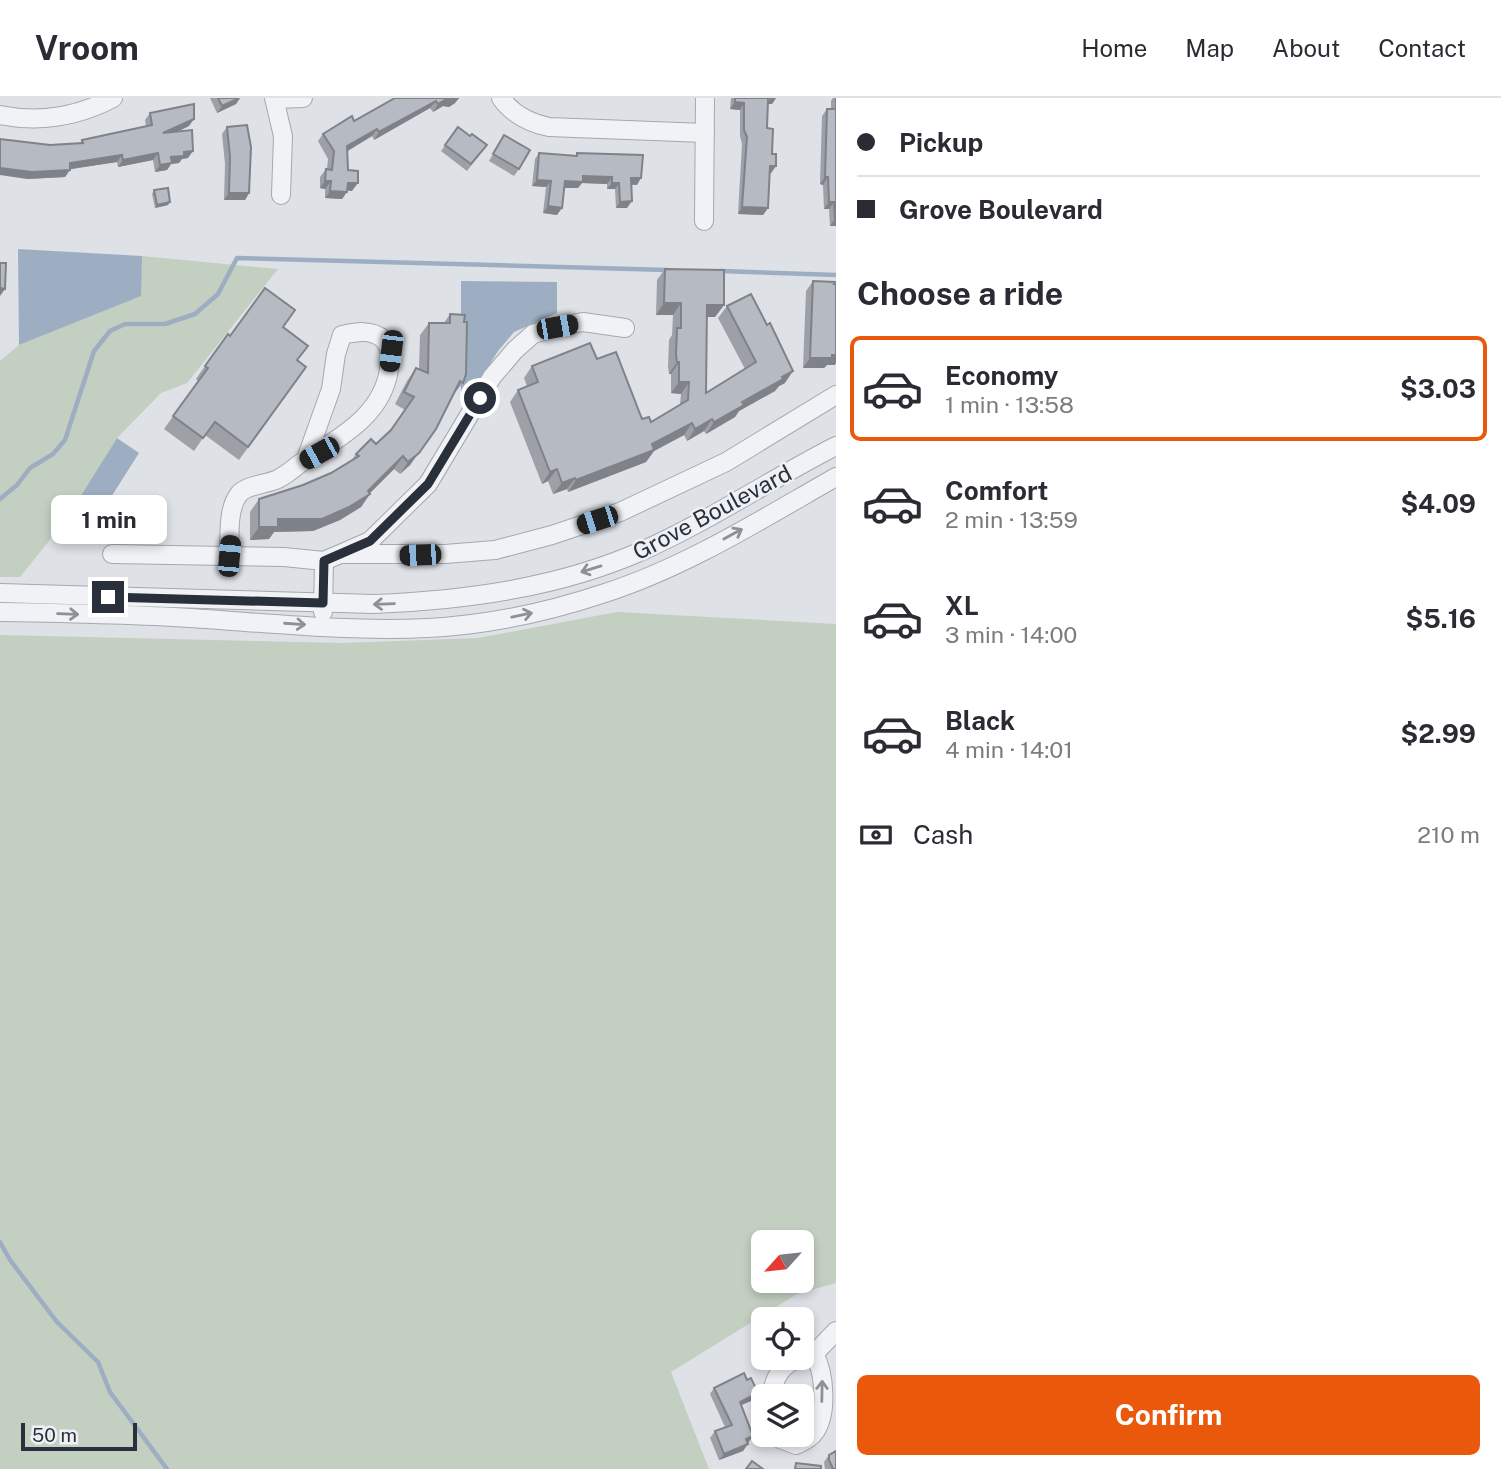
<!DOCTYPE html>
<meta charset="utf-8">
<style>
:root{--surface:#fff;--page:#f7f7f7;--text:#2b2b33;--muted:#7c7c81;--line:#e1e1e2;--accent:#ea580c}
body{margin:0;font-family:"Public Sans",sans-serif;background:var(--page);color:var(--text);height:100vh;display:flex;flex-direction:column;font-size:26px;white-space:nowrap}
*{box-sizing:border-box;margin:0}
p{font-size:23px;color:var(--muted)}
.icon{flex:none;width:38px;height:38px;fill:none;stroke:currentColor;stroke-width:2;stroke-linecap:round;stroke-linejoin:round}
.map{position:relative;flex:1;overflow:hidden}
.details{display:flex;flex-direction:column;background:var(--surface);width:665px}
.details>*{flex:none}
.top-card{display:grid;align-content:center;height:154px;padding:0 21px;background:var(--surface)}
.needle{width:46px;rotate:243deg}
.buttons{position:absolute;left:751px;top:1132px;display:grid;gap:14px}
.buttons a{display:grid;place-items:center;width:63px;height:63px;border-radius:10px;background:var(--surface);box-shadow:0 4px 10px #0003;font-size:35px}
.scale{position:absolute;left:21px;bottom:18px;width:116px;box-sizing:border-box;padding-left:7px;border:4px solid #292f3b;border-top:0;font-size:19px;line-height:24px;white-space:nowrap;color:#292f3b;-webkit-text-stroke:5px #edf0f4;paint-order:stroke}
.end{position:absolute;width:32px;height:32px;margin:-16px;border:9px solid #292f3b;background:#fff;box-shadow:0 0 0 4px #fff}
.from{border-radius:50%}
.bubble{position:absolute;height:49px;border-radius:10px;background:var(--surface);box-shadow:0 4px 10px #0003;font-size:23px;font-weight:700;line-height:49px;text-align:center}
.car{position:absolute;width:21px;height:42px;margin:-21px -10px;border-radius:9px;box-shadow:0 0 5px 2px #0007;background:linear-gradient(#222 24%,#8ab4d8 0 40%,#222 0 76%,#8ab4d8 0 86%,#222 0)}
.top-card b{display:flex;align-items:center;gap:24px;height:66px;font-size:26px}
.top-card b+b{border-top:2px solid var(--line)}
.top-card i{width:18px;height:18px;background:var(--text)}
ul{padding:0;list-style:none}
li{display:flex;align-items:center;gap:21px;height:105px;margin:0 14px 10px;padding:0 7px;border:4px solid transparent;border-radius:10px}
li div{flex:1}
li b{display:block;font-size:26px}
li em{font-style:normal;font-weight:700}
li.on{border-color:var(--accent)}
li>.icon{width:63px;height:63px;stroke-width:1.5}
h2{padding:0 21px;font-size:32px;line-height:84px}
.pay{display:flex;align-items:center;gap:18px;height:77px;padding:0 21px;font-size:26px}
.pay p{margin-inline-start:auto}
.cta{display:flex;gap:14px;margin-top:auto;padding:14px 21px}
.cta a{flex:1;height:80px;border-radius:10px;background:var(--accent);color:#fff;font-size:28px;font-weight:700;line-height:80px;text-align:center}
header{display:flex;align-items:center;gap:42px;box-sizing:border-box;height:98px;padding:0 35px;background:var(--surface);border-bottom:2px solid var(--line)}
header strong{font-size:33px}
nav{display:flex;gap:38px;margin-inline-start:auto;font-size:24px}
main{display:flex;flex:1;min-height:0}
.map>svg:first-child{display:block}
.green{fill:#c3cfc0;fill-rule:evenodd}
.water{fill:#9daec2}
.lines{fill:none;stroke-linecap:round;stroke-linejoin:round}
.stream{stroke:#9daec2;stroke-width:4.5}
.minor-casing{stroke:#a4a8af;stroke-width:20}
.minor{stroke:#f0f2f5;stroke-width:18}
.wall{fill:#9da0a7}
.shaded-wall{fill:#7f8288}
.building{fill:#b6bac2;stroke:#7f8288;stroke-width:2}
.oneway{stroke:#8c9098}
.route{stroke:#292f3b;stroke-width:9}
.labels{text-anchor:middle;dominant-baseline:central;stroke-width:5;stroke-linejoin:round;paint-order:stroke}
.street-label{font-size:23px;fill:#292f3b;stroke:#edf0f4}
</style>
<header>
<strong>Vroom</strong>
<nav><a>Home</a><a>Map</a><a>About</a><a>Contact</a></nav>
</header>
<main>
<div class="map">
<svg width="836" height="1371" viewBox="0 0 836 1371">
<rect width="100%" height="100%" fill="#dee1e6"/>
<g class="green">
<path d="M142,158L278,171L187,285L161,295L117,340L65,423L20,479H0V263L19,247L140,198Z"/>
<path d="M617,514L836,526V1185L797,1196L671,1274L709,1371H0V537L343,545L478,540ZM763,1144H802V1183H763Z"/>
</g>
<g class="water">
<path d="M18,151L142,158L141,198L19,247Z"/>
<path d="M461,183L557,184V215L514,234L498,253L471,297H461Z"/>
<path d="M117,340L139,355L87,437L65,423Z"/>
</g>
<g class="lines">
<g class="stream">
<path d="M721,173L836,177"/>
<path d="M0,401L17,387L30,370L53,356L65,342L94,253L110,233L125,226H165L195,216L218,196L237,160L667,172"/>
<path d="M0,1144L10,1162L57,1224L98,1264L110,1294L167,1371"/>
</g>
<defs>
<g id="minor">
<path d="M274,0L283,38L281,97"/>
<path d="M501,0C513,17 530,25 549,29L705,35"/>
<path d="M275,1L303,0"/>
<path d="M0,17C40,25 77,19 113,0"/>
<path d="M704,123L705,0"/>
<path d="M112,456L284,459L324,463"/>
<path d="M343,456H445L495,452L552,437L620,414L726,364L836,297"/>
<path d="M229,458C230,439 227,411 239,396C246,387 268,386 278,381C288,376 296,368 305,362C339,340 383,317 389,271C390,260 392,249 383,241C371,231 356,234 342,237L336,256L331,291L306,361"/>
<path d="M0,495L374,506C466,502 559,490 644,452C711,422 771,381 836,348"/>
<path d="M0,514C63,515 127,516 190,520C269,525 349,534 428,530C488,527 548,514 605,495C686,469 762,421 836,379"/>
<path d="M323,514L324,463L370,443L428,386L492,279L515,252L533,236L557,229L583,224L625,230"/>
<path d="M805,1259L814,1256L836,1233"/>
<path d="M772,1298C773,1280 782,1266 800,1260"/>
<path d="M778,1337L780,1341L796,1347C802,1344 810,1341 814,1335C828,1317 825,1275 814,1256"/>
</g>
</defs>
<use href="#minor" class="minor-casing"/>
<use href="#minor" class="minor"/>
</g>
<g class="wall">
<path d="M210,0H240L236,6L217,15Z"/>
<path d="M395,0H459L455,5L449,9L443,8L433,14L430,10L374,42L372,38L348,53V72L352,93L348,92L342,101L325,100V91L320,90V79L326,71H327L328,61L318,43L323,36L354,23Z"/>
<path d="M731,0H776L772,6H768L767,30L776,68L771,75H770L768,110L763,117L738,116L742,46L740,38V12L730,11Z"/>
<path d="M833,0H836V128H830L829,111H824L823,87L820,86L822,18L827,11H831V3Z"/>
<path d="M150,15L189,28L176,34L188,60L182,61L179,65L171,66L167,72L155,74L153,62L118,69L117,64L70,71L65,79L27,81L50,47L79,46L82,42L146,28L145,22Z"/>
<path d="M227,29L249,95L245,102H224L225,66L222,36Z"/>
<path d="M458,29L470,38L487,47L467,73L441,53Z"/>
<path d="M504,37L519,71L514,78L489,63Z"/>
<path d="M539,55L575,58L577,55L637,87H631L627,110H616L615,91H607V86L582,85L578,90H565L557,117L543,115L546,89L532,88L535,61Z"/>
<path d="M154,92L168,107L155,110L152,96Z"/>
<path d="M665,171L724,207L715,219H707L706,295L745,271L718,220L727,208L785,285L779,288L775,293L739,313L735,319L706,336L704,333L687,343L684,337L654,353L646,364L568,394L567,391L553,396L548,383L542,386L510,304L518,292L527,288L524,280L532,268L597,261L642,321L651,324L680,307L681,296L671,295V276H669L668,269L669,242L672,237L673,217H656L657,182Z"/>
<path d="M813,183L834,186L835,267H827L824,270H803L806,193Z"/>
<path d="M450,216L463,285L453,297L410,367L400,376L394,371L370,395L361,409L340,422L313,433L274,434L269,441L250,442V414L259,401L303,387L331,375L351,363L356,356L376,346L391,332L405,312L395,306L407,283L416,270L419,271L420,237L429,225H444Z"/>
<path d="M283,229L298,262L306,269L239,362L205,337L194,353L164,331L198,283L196,281L205,268L230,238Z"/>
<path d="M714,1290L753,1302L741,1307L748,1345L743,1353L719,1362L710,1340L715,1333L725,1329L710,1296Z"/>
<path d="M829,1357L836,1371H825L824,1364Z"/>
</g>
<g class="shaded-wall">
<path d="M240,0L236,6L217,15L222,8Z"/>
<path d="M448,0H459L455,5L449,9L443,8L433,14L438,6Z"/>
<path d="M770,0H776L772,6H768L766,9Z"/>
<path d="M436,3L430,10L374,42L379,34Z"/>
<path d="M735,4L744,5L740,12L730,11Z"/>
<path d="M194,21L189,28L158,43L163,35Z"/>
<path d="M377,31L372,38L342,56L347,48Z"/>
<path d="M193,53L188,60L182,61L179,65L171,66L167,72L155,74L160,67L171,59L184,54Z"/>
<path d="M158,55L153,62L118,69L123,62Z"/>
<path d="M122,57L117,64L65,72L70,65Z"/>
<path d="M770,68H776L771,75H765Z"/>
<path d="M0,70L70,72L65,79L27,81L0,77Z"/>
<path d="M583,78L612,79L607,86L582,85L578,90H561L565,83Z"/>
<path d="M825,79H828L823,87L820,86Z"/>
<path d="M631,80H641L637,87L627,86Z"/>
<path d="M537,82L551,83L546,89L532,88Z"/>
<path d="M325,83H331L325,91L320,90Z"/>
<path d="M348,85H358L352,93L343,92Z"/>
<path d="M612,85H619L615,91H607Z"/>
<path d="M330,93L347,94L342,101L325,100Z"/>
<path d="M229,95H249L245,102H224Z"/>
<path d="M632,103L627,110H616L620,104Z"/>
<path d="M170,104L168,107L155,110L157,107Z"/>
<path d="M829,104H834L829,111H824Z"/>
<path d="M548,108L562,110L557,117L543,115Z"/>
<path d="M742,109L768,110L763,117L738,116Z"/>
<path d="M835,121H836V128H830Z"/>
<path d="M0,190L5,191L0,198Z"/>
<path d="M664,205H681L673,217H656Z"/>
<path d="M707,207H724L715,219H699Z"/>
<path d="M832,257H836V265L835,267H827L824,270H803L810,260Z"/>
<path d="M677,264H679L671,276H669Z"/>
<path d="M793,273L785,285L779,288L775,293L739,313L735,319L706,336L714,324L782,279Z"/>
<path d="M679,284H689L681,296L671,295Z"/>
<path d="M712,321L704,333L687,343L695,331Z"/>
<path d="M692,325L684,337L654,353L646,364L568,394L576,382L652,346Z"/>
<path d="M436,331L410,367L400,376L408,364Z"/>
<path d="M403,358L394,371L366,399L370,396L361,409L340,422L313,433L274,434L269,441L250,442L259,429L278,421L368,393Z"/>
<path d="M557,371L548,383L542,386L550,374Z"/>
<path d="M575,380L567,391L553,396L562,385Z"/>
<path d="M758,1295L753,1302L735,1310L740,1304Z"/>
<path d="M753,1338L748,1345L741,1347L746,1341Z"/>
<path d="M748,1346L743,1353L719,1362L724,1356Z"/>
</g>
<g class="building">
<path d="M218,0H239L222,8Z"/>
<path d="M395,0H457L454,2L448,0L438,6L436,3L379,34L377,31L347,48L348,72L358,73V85H348L347,94L330,93L331,83H325L326,71L332,72L334,53L323,36L352,18L354,23Z"/>
<path d="M735,0H771V3L768,2L767,30L773,31L772,56H776V68H770L768,110L742,109L747,39L744,32V5L735,4Z"/>
<path d="M836,0V121H835L834,104H829L828,79H825L827,11H836Z"/>
<path d="M194,6V21L163,35L192,32L193,53L184,54V58L171,59L172,65L160,67L158,55L123,62L122,57L70,65V72L32,74L0,70V41L50,47L83,45L82,42L152,27L150,15Z"/>
<path d="M247,27L251,49L249,95H229L230,59L227,29Z"/>
<path d="M458,29L470,38L472,36L487,47L471,66L445,47Z"/>
<path d="M504,37L530,52L519,71L493,56Z"/>
<path d="M539,55L577,58V55L643,57L641,80H631L632,103L620,104L619,85H612V79L583,78V84L565,83L562,110L548,108L551,83L537,82Z"/>
<path d="M168,90L170,104L157,107L154,92Z"/>
<path d="M0,165H6L5,191L0,190Z"/>
<path d="M665,171L724,172V207H707L706,295L756,264L727,208L751,196L767,227L770,225L793,273L782,279L783,281L742,304L744,307L714,324L712,321L695,331L692,325L652,346L654,352L576,382L575,380L562,385L557,371L550,374L518,292L538,284L532,268L590,245L597,261L616,254L642,321L649,319L651,324L688,302L689,284H679V264H677L676,257L677,230H681V205H664Z"/>
<path d="M813,183L835,184L834,186H836V257H832V260H810Z"/>
<path d="M265,190L295,212L283,229L308,248L297,262L306,269L248,349L215,324L203,340L173,318L208,270L205,268L228,236L230,238Z"/>
<path d="M450,216L465,217L464,224H467L466,276L463,285L460,283L436,331L419,355L408,364L403,358L368,393L370,396L349,409L322,421H278V429H259V401L303,387L331,375L359,358L356,356L371,341L376,346L391,332L414,299L404,294L416,270L428,275L429,225H450Z"/>
<path d="M744,1275L747,1282L751,1280L758,1295L740,1304L753,1338L746,1341L748,1346L724,1356L715,1333L732,1327L714,1290Z"/>
<path d="M836,1353V1371H833L829,1362V1357Z"/>
<path d="M752,1363L763,1371H746Z"/>
<path d="M796,1365L821,1368V1371H795Z"/>
</g>
<defs><path id="oneway-shaft" d="M-6 0H5M1.5-3L5.5 0L1.5 3" fill="none" stroke-width="1.6" stroke-linecap="round" stroke-linejoin="round" transform="scale(1.75)"/></defs>
<g class="oneway">
<use href="#oneway-shaft" transform="translate(733 436) rotate(-29)"/>
<use href="#oneway-shaft" transform="translate(591 471) rotate(163)"/>
<use href="#oneway-shaft" transform="translate(384 506) rotate(178)"/>
<use href="#oneway-shaft" transform="translate(68 516) rotate(2)"/>
<use href="#oneway-shaft" transform="translate(522 517) rotate(-12)"/>
<use href="#oneway-shaft" transform="translate(295 526) rotate(4)"/>
<use href="#oneway-shaft" transform="translate(822 1293) rotate(-89)"/>
</g>
<g class="lines">
<path class="route" d="M108,499L323,505L324,463L370,443L428,386L480,300"/>
</g>
<g class="labels">
<g class="street-label">
<text transform="translate(712 414) rotate(-28)">Grove Boulevard</text>
</g>
</g>
</svg>
<div class="buttons">
<a><svg class="needle" viewBox="-14 -14 28 28"><path d="M0-13l5 13h-10z" fill="#e53935"/><path d="M0 13l5-13h-10z" fill="#7c7c81"/></svg></a>
<a><svg class="icon" aria-label="locate" viewBox="0 0 24 24"><circle cx="12" cy="12" r="6"/><path d="M12 2v4M12 18v4M2 12h4M18 12h4"/></svg></a>
<a><svg class="icon" aria-label="layers" viewBox="0 0 24 24"><path d="M12 4l9 5-9 5-9-5zM3 14l9 5 9-5"/></svg></a>
</div>
<div class="scale">50 m</div>
<i class="end from" style="left:480px;top:300px"></i>
<i class="end" style="left:108px;top:499px"></i>
<div class="bubble" style="left:51px;top:397px;width:116px">1 min</div>
<i class="car" style="left:557px;top:229px;rotate:80deg"></i>
<i class="car" style="left:391px;top:253px;rotate:187deg"></i>
<i class="car" style="left:319px;top:355px;rotate:241deg"></i>
<i class="car" style="left:597px;top:422px;rotate:252deg"></i>
<i class="car" style="left:420px;top:457px;rotate:268deg"></i>
<i class="car" style="left:229px;top:458px;rotate:5deg"></i>
</div>
<section class="details">
<div class="top-card">
<b><i class="from"></i>Pickup</b>
<b><i></i>Grove Boulevard</b>
</div>
<h2>Choose a ride</h2>
<ul>
<li class="on"><svg class="icon" aria-label="car" viewBox="0 0 24 24"><path d="M5 17H2v-5l4-1 3-4h7l3 4 3 1v5h-3M9 17h6M6 11h13"/><circle cx="7" cy="17" r="2"/><circle cx="17" cy="17" r="2"/></svg><div><b>Economy</b><p>1 min · 13:58</p></div><em>$3.03</em></li>
<li><svg class="icon" aria-label="car" viewBox="0 0 24 24"><path d="M5 17H2v-5l4-1 3-4h7l3 4 3 1v5h-3M9 17h6M6 11h13"/><circle cx="7" cy="17" r="2"/><circle cx="17" cy="17" r="2"/></svg><div><b>Comfort</b><p>2 min · 13:59</p></div><em>$4.09</em></li>
<li><svg class="icon" aria-label="car" viewBox="0 0 24 24"><path d="M5 17H2v-5l4-1 3-4h7l3 4 3 1v5h-3M9 17h6M6 11h13"/><circle cx="7" cy="17" r="2"/><circle cx="17" cy="17" r="2"/></svg><div><b>XL</b><p>3 min · 14:00</p></div><em>$5.16</em></li>
<li><svg class="icon" aria-label="car" viewBox="0 0 24 24"><path d="M5 17H2v-5l4-1 3-4h7l3 4 3 1v5h-3M9 17h6M6 11h13"/><circle cx="7" cy="17" r="2"/><circle cx="17" cy="17" r="2"/></svg><div><b>Black</b><p>4 min · 14:01</p></div><em>$2.99</em></li>
</ul>
<div class="pay"><svg class="icon" aria-label="cash" viewBox="0 0 24 24"><path d="M3 7h18v10H3z"/><circle cx="12" cy="12" r="2"/></svg>Cash<p>210 m</p></div>
<div class="cta"><a>Confirm</a></div>
</section>
</main>
